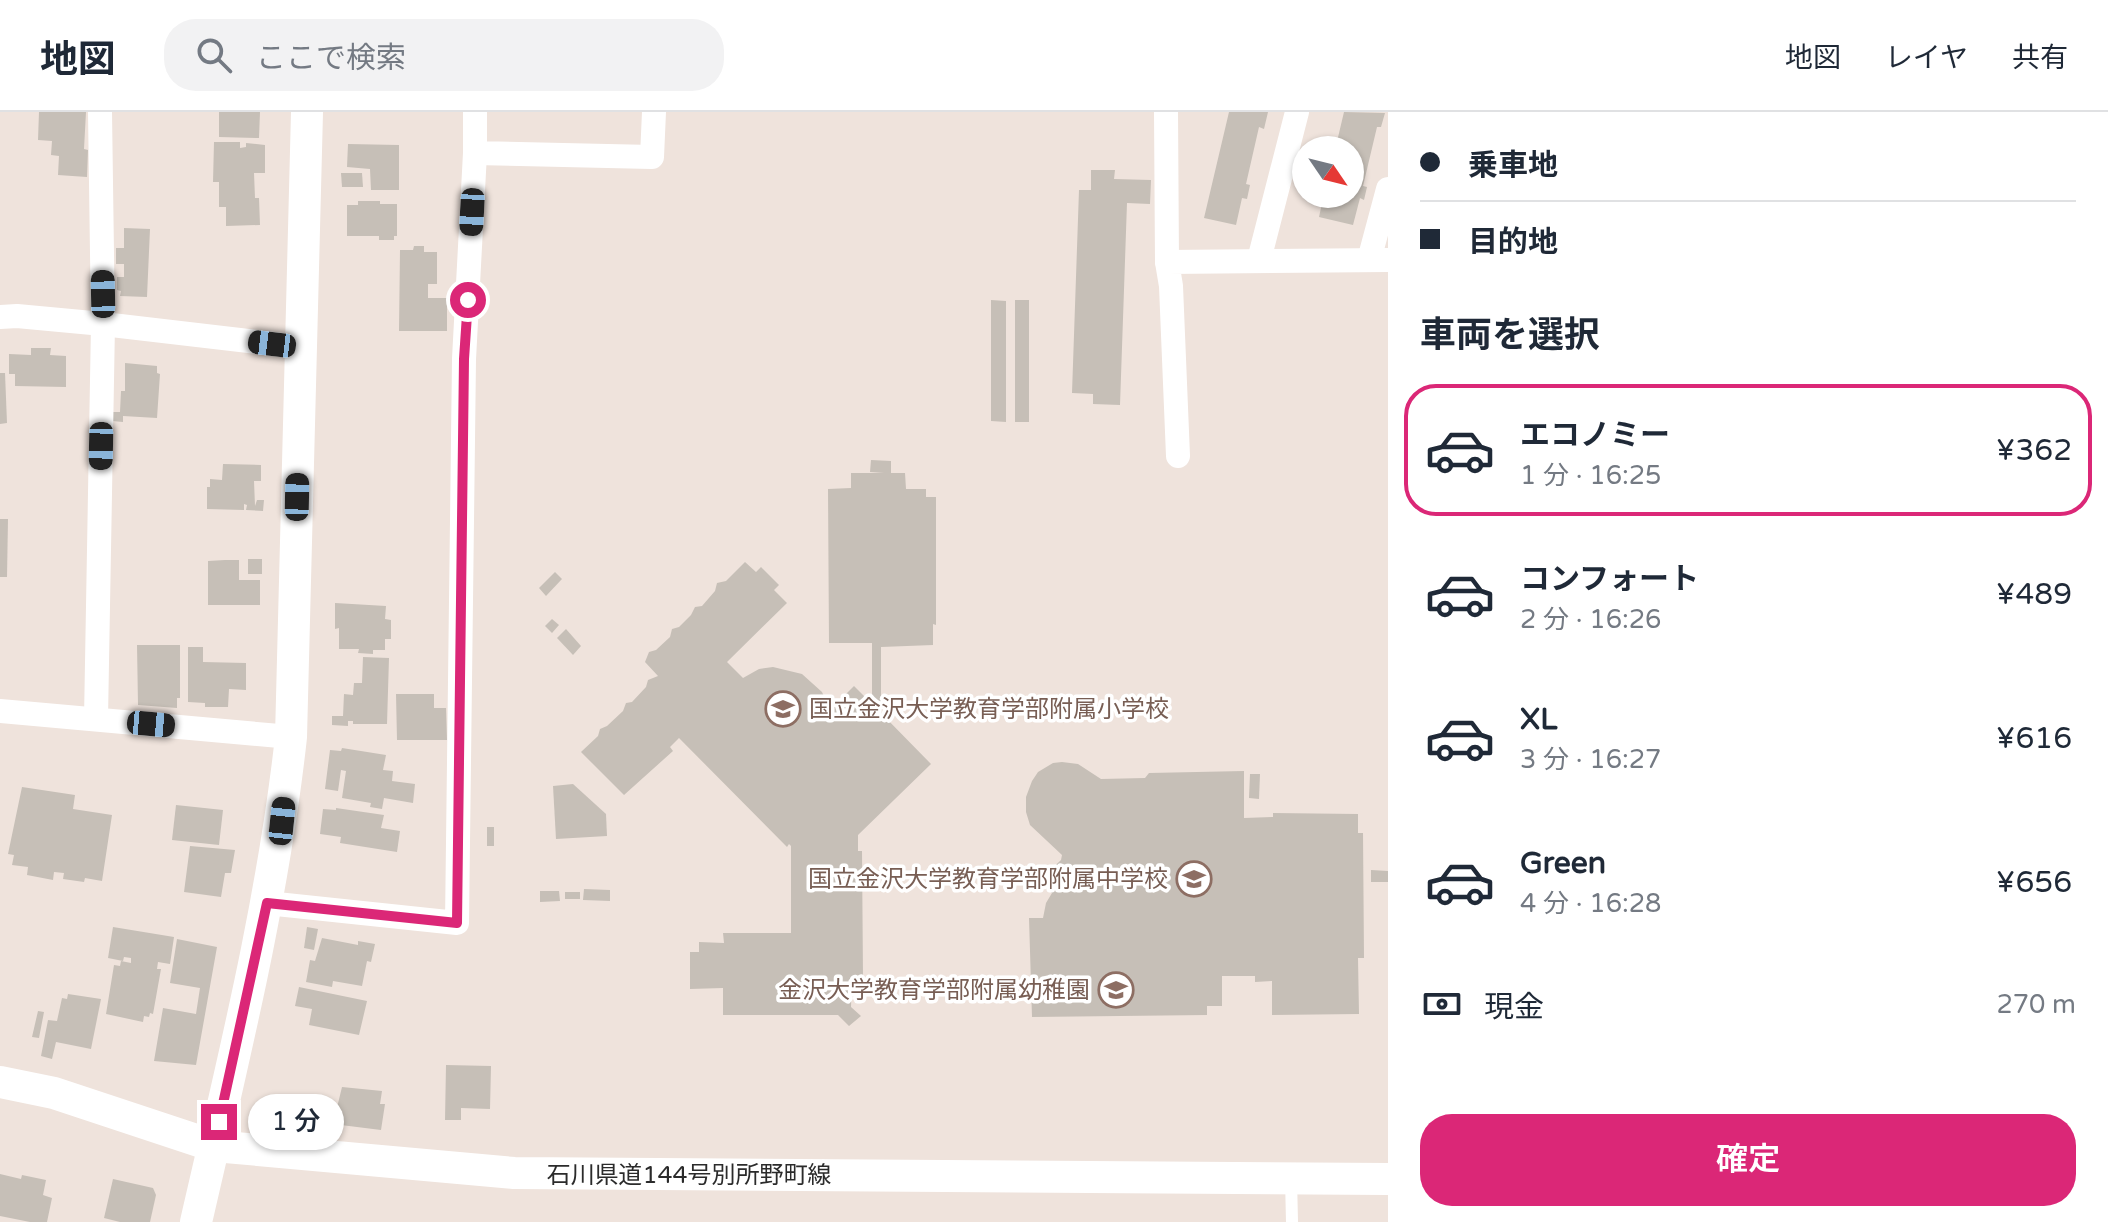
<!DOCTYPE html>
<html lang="ja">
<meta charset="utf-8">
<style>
:root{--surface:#fff;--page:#f2f2f3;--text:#1f2937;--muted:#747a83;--line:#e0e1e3;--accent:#db2777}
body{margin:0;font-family:"Varela Round","Noto Sans JP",sans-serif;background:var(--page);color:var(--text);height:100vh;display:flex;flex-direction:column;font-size:30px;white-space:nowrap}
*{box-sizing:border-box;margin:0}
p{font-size:26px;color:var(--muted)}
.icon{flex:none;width:44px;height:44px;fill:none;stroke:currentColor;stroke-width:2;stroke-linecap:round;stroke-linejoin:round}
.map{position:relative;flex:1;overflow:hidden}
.panel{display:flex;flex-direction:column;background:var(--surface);width:720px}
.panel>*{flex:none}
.banner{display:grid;align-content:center;height:176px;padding:0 32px;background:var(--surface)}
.needle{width:52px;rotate:125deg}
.controls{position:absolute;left:1292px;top:24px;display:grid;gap:16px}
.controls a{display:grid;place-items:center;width:72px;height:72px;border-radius:50%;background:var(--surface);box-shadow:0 2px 6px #0004;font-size:40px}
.end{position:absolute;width:36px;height:36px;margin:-18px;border:10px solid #db2777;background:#fff;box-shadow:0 0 0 4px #fff}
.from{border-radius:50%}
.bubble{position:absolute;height:56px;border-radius:28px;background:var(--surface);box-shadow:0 2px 6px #0004;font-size:26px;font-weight:600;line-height:56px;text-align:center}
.car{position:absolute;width:24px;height:48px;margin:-24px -12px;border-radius:10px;box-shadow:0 0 6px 2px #0007;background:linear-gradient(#222 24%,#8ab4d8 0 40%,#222 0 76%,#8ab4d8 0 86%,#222 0)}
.banner b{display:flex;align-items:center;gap:28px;height:76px;font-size:30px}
.banner b+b{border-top:2px solid var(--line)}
.banner i{width:20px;height:20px;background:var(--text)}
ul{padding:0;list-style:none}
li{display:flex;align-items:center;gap:24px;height:132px;margin:0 16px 12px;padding:0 16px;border:4px solid transparent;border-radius:32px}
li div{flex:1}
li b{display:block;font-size:30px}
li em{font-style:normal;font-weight:600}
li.on{border-color:var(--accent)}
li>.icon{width:72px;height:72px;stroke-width:1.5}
h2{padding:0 32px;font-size:36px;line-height:96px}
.pay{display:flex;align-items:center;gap:20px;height:88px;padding:0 32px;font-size:30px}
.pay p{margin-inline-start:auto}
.primary-button{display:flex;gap:16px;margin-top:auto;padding:16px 32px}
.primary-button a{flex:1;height:92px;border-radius:32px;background:var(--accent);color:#fff;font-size:32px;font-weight:600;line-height:92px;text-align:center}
header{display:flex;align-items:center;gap:48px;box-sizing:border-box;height:112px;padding:0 40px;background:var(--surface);border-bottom:2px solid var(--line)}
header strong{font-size:38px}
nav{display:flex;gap:44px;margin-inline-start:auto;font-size:28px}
.search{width:560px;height:72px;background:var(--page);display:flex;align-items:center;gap:20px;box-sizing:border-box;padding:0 28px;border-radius:32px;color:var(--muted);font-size:30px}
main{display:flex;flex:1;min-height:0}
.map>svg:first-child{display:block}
.building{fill:#c6bfb7}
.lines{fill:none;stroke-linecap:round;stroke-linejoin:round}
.lane{stroke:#fff;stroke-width:12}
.street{stroke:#fff;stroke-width:24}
.secondary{stroke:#fff;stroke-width:32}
.route{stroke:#db2777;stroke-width:10}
.labels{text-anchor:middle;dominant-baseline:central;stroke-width:7;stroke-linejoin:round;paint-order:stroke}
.education-label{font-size:24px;fill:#785e54;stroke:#fff;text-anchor:end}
.street-label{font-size:24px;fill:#2b2b2b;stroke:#fff}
</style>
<header>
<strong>地図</strong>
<div class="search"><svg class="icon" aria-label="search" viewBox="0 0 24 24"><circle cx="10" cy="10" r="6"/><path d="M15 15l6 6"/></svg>ここで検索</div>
<nav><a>地図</a><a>レイヤ</a><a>共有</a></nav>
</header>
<main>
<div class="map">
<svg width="1388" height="1110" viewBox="0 0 1388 1110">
<rect width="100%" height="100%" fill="#efe3dc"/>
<g class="building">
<path d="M39,0H86L84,37L88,38L87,65L58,63L59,44L51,43L52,29L38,28Z"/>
<path d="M219,0H260L259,26L219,25Z"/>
<path d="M1229,0H1268L1264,17L1259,15L1246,72L1250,73L1247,87L1242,86L1236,113L1204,106Z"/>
<path d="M1344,0L1385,1L1381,15H1377L1363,74L1367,75L1364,88L1360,86L1353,113L1319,105L1324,82H1350V38H1335Z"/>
<path d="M214,30H240V36L246,35V31L265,33V61H254L255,86H259L260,113L226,114V95H219V70H213Z"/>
<path d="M348,32L399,33V78H371L370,57L347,55Z"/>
<path d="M1091,58H1115L1114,67L1151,68L1150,92L1127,91L1120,293L1093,292V282L1072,281L1079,78H1091Z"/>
<path d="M341,61H362L363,75H342Z"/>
<path d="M358,89H380V92H397V124H394V128H379V124H347V93H358Z"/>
<path d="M124,116L150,117L147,185L120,184L121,179L117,178V165H124V152H116V136H124Z"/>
<path d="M414,134H424V140H437V172H428V186H447V219H399L400,138H413Z"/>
<path d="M991,188L1006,189V310L991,309Z"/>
<rect x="1015" y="188" width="14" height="122"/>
<path d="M31,236H51L50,243L66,244V275L15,274V262H9V242L31,243Z"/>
<path d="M125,251L157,254V261L160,262L157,306L123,304V310L112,309L113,300H120L121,279H125Z"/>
<path d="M0,261H5L7,311L0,312Z"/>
<path d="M871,348L891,349V361H905L906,377H926V385H936V513L933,512V533L881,535V601L931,652L858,723V739H862L863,866L852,865L851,895L861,904L849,914L838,903H723V876L690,877V840H699V830L724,831L723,821H791V734L789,732L787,735L679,626L670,635L673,639L624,683L581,640L598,624L600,617L607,614L623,599L626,591L632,590L646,575L648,568L658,564L645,550L649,540L656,538L670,525L672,517L679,515L691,503L695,495L702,494L715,479L717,471L726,469L745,450L756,460L761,455L779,473L774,478L787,491L727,550L743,566L759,557L773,555L802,562L822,580L830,598L854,574L872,592V531H829L828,377L851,376V361H884L870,360Z"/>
<path d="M223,352L261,353V369H254L255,394L257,388H264L263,399L246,398L247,393L244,392V398L207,397V375H210V367L222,368Z"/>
<path d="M0,407H8L7,465H0Z"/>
<rect x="248" y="447" width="14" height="15"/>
<path d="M225,448H239V468H260V493H208V449Z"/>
<path d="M555,460L562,467L546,484L539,476Z"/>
<path d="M335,491L386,494L385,507L391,508V527H385V538H373V542L358,541L359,537H339V516L335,517Z"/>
<path d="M552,507L559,513L552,521L545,514Z"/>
<path d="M566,517L581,534L573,543L557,526Z"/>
<path d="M137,533H180V586H177V596L138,593Z"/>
<path d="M188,535H203V550L246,551V578L229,577L228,595H205V591L188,590Z"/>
<path d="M363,545L389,546L387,612H353V609H348V614L332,613V604H343L344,582L353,583L354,571H362Z"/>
<path d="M396,582H434V596H446L447,628H397Z"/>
<path d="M342,636L386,643L383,658L393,659L392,669L415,672L413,691L384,686L382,697L370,695L371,691L342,686L346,659L341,658L338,679L325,677L330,638L341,639Z"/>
<path d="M1062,650L1078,652L1101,667L1145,666L1149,661L1244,659V706L1273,705V701L1358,702V721H1363L1364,846H1358L1359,902L1272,903V869L1255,870V864H1222V894H1207V903L1032,905L1029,806H1043L1046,791L1052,781L1043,774L1038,773L1036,767L1043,765L1061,748L1062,743L1030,713L1026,700V685L1032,669L1038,660L1053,651Z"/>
<path d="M1250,662H1260L1259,687L1249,686Z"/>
<path d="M573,672L606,702L607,724L556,727L553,674Z"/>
<path d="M22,675L75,683L73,697L112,703L102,769L85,766L84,770L63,767L64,761L54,760L53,768L27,763L28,755L12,753L14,743L8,742Z"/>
<path d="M176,693L223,698L219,733L172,728Z"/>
<path d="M336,696L384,703L381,716L400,719L397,740L340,731L341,725L320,722L323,697L336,698Z"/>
<rect x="487" y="715" width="7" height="19"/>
<path d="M190,734L235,738L231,761H225L221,785L184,780Z"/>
<path d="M1371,758L1388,759V770H1371Z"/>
<path d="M584,777L610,778V789L583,788Z"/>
<path d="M540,779H559L560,789L540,790Z"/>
<rect x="565" y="780" width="15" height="7"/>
<path d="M113,815L174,825L170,852L158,850L157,857H161L153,902L150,901L149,905L144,904L143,910L106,902L114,853L120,854L121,849L131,851V846L124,845L123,849L108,846Z"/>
<path d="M307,815L318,817L314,838L304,836Z"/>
<path d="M322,826L358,833V829L375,832L371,850L367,849L362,874L333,869L332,875L306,870L310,848L315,849Z"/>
<path d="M177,827L217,835L196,953L154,949L163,896L196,902L200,876L170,871Z"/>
<path d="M299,875L367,889L359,923L309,913L312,897L295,894Z"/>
<path d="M68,882L101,887L91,937L56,930L52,947L41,944L48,908L57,909L62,886L67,887Z"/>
<path d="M38,899L44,900L39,926L32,925Z"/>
<path d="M446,953L491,954L490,997L461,996V1008H445Z"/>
<path d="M342,975L382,979L380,992H385L381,1018L333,1012Z"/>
<path d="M0,1062L21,1067L22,1063L46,1068L43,1083L52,1086L47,1110H30L0,1104Z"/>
<path d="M113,1067L153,1076L156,1083L150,1110H120L104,1106Z"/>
</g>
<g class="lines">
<path class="lane" d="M1291,1066L1292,1110"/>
<g class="street">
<path d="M475,0V41L652,45L654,0"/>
<path d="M1166,0L1167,150"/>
<path d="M1259,148L1297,0"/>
<path d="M1369,148L1388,77"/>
<path d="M0,205L17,204L103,212L300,235"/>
<path d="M1178,344L1171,174L1167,150L1388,148"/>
<path d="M0,599L291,625"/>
<path d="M96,607L103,212L100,0"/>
<path d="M267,791L457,811L464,247L475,41"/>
</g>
<g class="secondary">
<path d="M0,970L54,981L214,1034L514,1061L1388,1067"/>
<path d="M196,1110C233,949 273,789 291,625L307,0"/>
</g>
</g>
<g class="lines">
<path class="route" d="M219,1010L267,791L457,811L464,247L468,188"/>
</g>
<defs>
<symbol id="school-ring" viewBox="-11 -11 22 22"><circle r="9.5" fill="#fff" stroke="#8d6e63" stroke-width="1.5"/><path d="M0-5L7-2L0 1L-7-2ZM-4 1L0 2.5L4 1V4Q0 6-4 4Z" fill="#8d6e63"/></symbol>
</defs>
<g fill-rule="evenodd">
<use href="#school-ring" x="763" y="577" width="40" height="40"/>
<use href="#school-ring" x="1174" y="747" width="40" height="40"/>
<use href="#school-ring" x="1096" y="858" width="40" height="40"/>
</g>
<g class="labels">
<g class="education-label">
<text x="809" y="597" text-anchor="start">国立金沢大学教育学部附属小学校</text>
<text x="1168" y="767">国立金沢大学教育学部附属中学校</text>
<text x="1090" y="878">金沢大学教育学部附属幼稚園</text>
</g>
<g class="street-label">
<text x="689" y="1063">石川県道144号別所野町線</text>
</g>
</g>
</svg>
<div class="controls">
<a><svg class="needle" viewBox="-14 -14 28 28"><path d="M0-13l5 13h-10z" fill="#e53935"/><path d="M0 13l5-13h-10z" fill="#747a83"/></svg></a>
</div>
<i class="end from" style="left:468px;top:188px"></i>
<i class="end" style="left:219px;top:1010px"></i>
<div class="bubble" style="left:248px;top:982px;width:96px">1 分</div>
<i class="car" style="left:472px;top:100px;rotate:183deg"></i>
<i class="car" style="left:103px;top:182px;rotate:359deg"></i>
<i class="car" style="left:272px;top:232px;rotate:277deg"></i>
<i class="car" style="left:101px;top:334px;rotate:181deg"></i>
<i class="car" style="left:297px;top:385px;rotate:1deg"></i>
<i class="car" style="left:151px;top:612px;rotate:95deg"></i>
<i class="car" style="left:282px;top:709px;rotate:6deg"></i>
</div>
<section class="panel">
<div class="banner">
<b><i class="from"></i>乗車地</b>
<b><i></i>目的地</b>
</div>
<h2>車両を選択</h2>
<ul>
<li class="on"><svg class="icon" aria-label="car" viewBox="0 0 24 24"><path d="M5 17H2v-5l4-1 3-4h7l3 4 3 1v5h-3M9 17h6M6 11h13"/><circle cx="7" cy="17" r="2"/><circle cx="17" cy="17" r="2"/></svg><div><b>エコノミー</b><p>1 分 · 16:25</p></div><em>¥362</em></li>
<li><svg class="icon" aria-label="car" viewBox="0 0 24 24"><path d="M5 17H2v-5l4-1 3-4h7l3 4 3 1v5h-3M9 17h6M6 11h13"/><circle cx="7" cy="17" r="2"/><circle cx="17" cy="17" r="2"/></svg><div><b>コンフォート</b><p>2 分 · 16:26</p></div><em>¥489</em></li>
<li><svg class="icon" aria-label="car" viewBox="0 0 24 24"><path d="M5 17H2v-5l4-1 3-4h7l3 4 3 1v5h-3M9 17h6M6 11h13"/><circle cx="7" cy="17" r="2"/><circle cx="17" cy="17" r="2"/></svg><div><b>XL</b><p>3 分 · 16:27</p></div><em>¥616</em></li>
<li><svg class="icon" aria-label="car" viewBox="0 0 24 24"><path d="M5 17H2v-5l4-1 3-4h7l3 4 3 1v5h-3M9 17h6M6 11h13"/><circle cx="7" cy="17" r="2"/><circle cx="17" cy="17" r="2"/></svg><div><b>Green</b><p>4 分 · 16:28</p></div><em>¥656</em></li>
</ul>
<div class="pay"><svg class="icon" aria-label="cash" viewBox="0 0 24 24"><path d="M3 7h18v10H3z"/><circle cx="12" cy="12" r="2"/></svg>現金<p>270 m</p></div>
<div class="primary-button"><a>確定</a></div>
</section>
</main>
